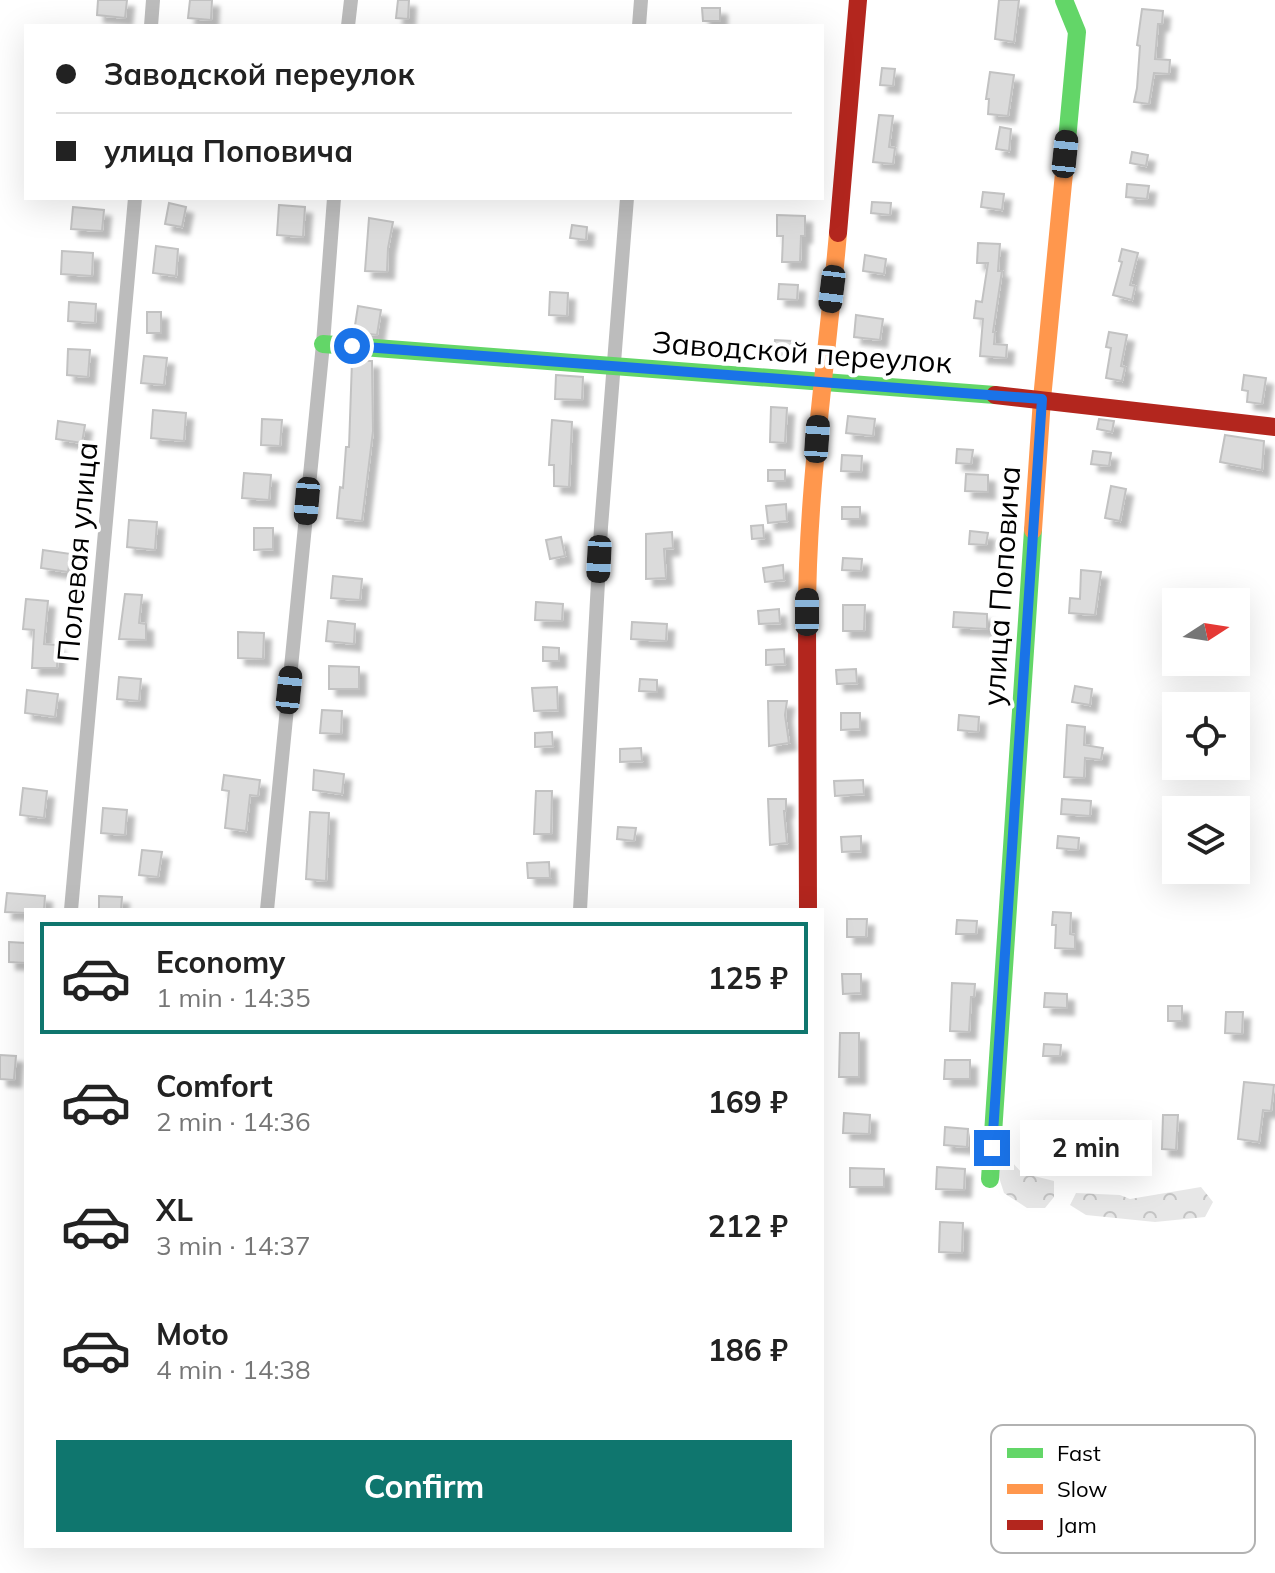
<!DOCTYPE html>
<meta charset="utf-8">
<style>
:root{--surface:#fff;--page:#f6f6f6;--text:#222;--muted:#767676;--line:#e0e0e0;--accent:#0f766e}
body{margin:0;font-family:Mulish,sans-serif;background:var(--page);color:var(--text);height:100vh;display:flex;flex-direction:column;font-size:30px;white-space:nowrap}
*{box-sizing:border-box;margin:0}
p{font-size:26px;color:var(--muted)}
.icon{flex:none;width:44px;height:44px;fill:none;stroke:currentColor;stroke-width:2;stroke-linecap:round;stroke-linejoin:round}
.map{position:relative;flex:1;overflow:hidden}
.sheet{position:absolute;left:24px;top:908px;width:800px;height:640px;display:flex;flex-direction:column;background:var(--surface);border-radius:0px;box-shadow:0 8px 32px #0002}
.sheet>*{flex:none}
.banner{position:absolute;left:24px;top:24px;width:800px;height:176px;border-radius:0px;box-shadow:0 8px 32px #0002;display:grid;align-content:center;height:176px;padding:0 32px;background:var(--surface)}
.needle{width:52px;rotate:78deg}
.controls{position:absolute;left:1162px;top:588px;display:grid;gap:16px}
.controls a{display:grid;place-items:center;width:88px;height:88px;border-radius:0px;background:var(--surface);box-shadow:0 8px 32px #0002;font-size:40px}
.end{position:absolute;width:36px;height:36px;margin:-18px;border:10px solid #1a73e8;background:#fff;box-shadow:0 0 0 4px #fff}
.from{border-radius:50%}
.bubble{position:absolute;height:56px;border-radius:0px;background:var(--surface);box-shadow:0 8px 32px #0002;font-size:26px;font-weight:700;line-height:56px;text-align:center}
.car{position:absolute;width:24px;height:48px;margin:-24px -12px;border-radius:10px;box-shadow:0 0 6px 2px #0007;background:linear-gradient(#222 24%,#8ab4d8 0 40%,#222 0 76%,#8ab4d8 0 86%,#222 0)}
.banner b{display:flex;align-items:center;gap:28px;height:76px;font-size:30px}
.banner b+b{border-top:2px solid var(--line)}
.banner i{width:20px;height:20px;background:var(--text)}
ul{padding:14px 0 0;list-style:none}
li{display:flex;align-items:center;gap:24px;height:112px;margin:0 16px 12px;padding:0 16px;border:4px solid transparent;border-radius:0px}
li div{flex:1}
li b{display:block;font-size:30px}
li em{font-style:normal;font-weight:700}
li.current{border-color:var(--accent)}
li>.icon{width:72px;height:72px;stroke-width:1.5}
.cta{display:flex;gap:16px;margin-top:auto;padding:16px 32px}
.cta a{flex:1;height:92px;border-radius:0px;background:var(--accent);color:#fff;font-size:32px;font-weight:700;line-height:92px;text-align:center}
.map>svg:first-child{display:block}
.forest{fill:url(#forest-crowns)}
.building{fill:#dbdbdb;stroke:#c2c2c2;stroke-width:2;filter:url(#shadow)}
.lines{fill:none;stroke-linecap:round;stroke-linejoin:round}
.street{stroke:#bcbcbc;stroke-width:14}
.fast{stroke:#63d668;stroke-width:18}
.slow{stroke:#ff974d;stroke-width:18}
.jam{stroke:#b3261e;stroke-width:18}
.route{stroke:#1a73e8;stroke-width:10}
.labels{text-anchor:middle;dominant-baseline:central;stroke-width:8;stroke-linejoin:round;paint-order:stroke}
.street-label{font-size:30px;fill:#000;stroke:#fff}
.key{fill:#fff;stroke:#b2b2b2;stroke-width:2}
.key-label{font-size:22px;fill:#000}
</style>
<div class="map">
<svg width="1275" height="1573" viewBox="0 0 1275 1573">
<defs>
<pattern id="forest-crowns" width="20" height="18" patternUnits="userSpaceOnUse" patternTransform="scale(2)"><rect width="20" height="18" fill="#e7e7e7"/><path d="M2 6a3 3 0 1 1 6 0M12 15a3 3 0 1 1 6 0" fill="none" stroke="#c4c4c4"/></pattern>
<filter id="shadow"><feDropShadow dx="7" dy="7" stdDeviation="2" flood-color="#0004"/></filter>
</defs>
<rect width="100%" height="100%" fill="#fff"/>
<g class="forest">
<path d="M1003,1158L1011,1161L1022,1173L1054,1181V1197L1045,1208H1027L1004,1193L996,1168Z"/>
<path d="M1201,1187L1213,1202L1205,1217L1155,1222L1086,1215L1070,1205L1076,1193L1120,1195L1130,1199Z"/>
</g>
<g class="building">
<path d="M98,0H127L125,18L97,15Z"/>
<path d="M190,0H212L211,20L188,18Z"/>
<path d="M398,0H409L408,19L396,18Z"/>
<path d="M999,0H1019L1014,42L995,39Z"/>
<path d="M702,8H720V21H703Z"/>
<path d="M1142,9L1163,11L1162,24H1158L1155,59L1170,60L1169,74L1154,73L1149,104L1134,102L1137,88L1140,46L1137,45Z"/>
<path d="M882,68L895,69L893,86L880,85Z"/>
<path d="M990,72L1014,75L1008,116L988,114L989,99H986Z"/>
<path d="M879,115L893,116L889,147L895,148L893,164L873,162Z"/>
<path d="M1000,127L1011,129L1009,151L996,149Z"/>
<path d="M1132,152L1148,155L1146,166L1130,163Z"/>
<path d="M1127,184L1149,186L1147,199L1126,197Z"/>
<path d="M983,192L1004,194L1002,210L981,207Z"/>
<path d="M872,202L891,203L890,215L871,213Z"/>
<path d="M169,203L186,207L182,227L165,224Z"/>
<path d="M279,205L305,207L303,237L277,235Z"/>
<path d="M73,207L104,210L102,231L71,229Z"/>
<path d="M777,215L805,216V236H801L800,262H782L783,236H777Z"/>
<path d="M369,218L393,222L388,248L387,272L365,271Z"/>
<path d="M572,225L587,227L586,240L570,238Z"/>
<path d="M978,243L1000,244L998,271H1002L993,332H995L994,344L1007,345L1006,358L980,356L983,319L974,318L976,301L982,302L988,263H977Z"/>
<path d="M156,246L178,249L176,276L153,273Z"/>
<path d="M1122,249L1138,253L1130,285L1135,286L1132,300L1113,295L1122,262L1119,261Z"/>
<path d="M62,251L93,253L92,276L61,274Z"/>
<path d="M865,255L886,259L884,274L863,271Z"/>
<path d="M779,284L798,285L797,300L778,299Z"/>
<path d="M550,292L568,293L567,316L549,315Z"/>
<path d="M69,302L96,304L95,323L68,321Z"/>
<path d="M358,306L381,310L377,335L354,332Z"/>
<rect x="147" y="312" width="14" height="21"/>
<path d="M856,315L883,319L880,340L854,337Z"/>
<path d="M1109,332L1127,335L1121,366L1125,367L1122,381L1106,378L1111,348L1106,347Z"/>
<path d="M775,340L792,341L791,353L774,352Z"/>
<path d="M68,349L90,350L88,377L67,375Z"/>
<path d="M144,356L167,358L164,385L141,383Z"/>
<path d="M352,361H372L373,431L362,521L337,518L340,487L343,488L346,447H349Z"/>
<path d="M556,375L583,377L582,400L555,399Z"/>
<path d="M1244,375L1266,378L1262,404L1247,402L1248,391L1242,390Z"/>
<path d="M771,407L787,408L785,443L770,442Z"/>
<path d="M153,410L186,413L184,441L151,438Z"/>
<path d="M848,416L875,419L873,436L846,433Z"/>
<path d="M262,419L282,420L280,446L261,445Z"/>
<path d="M1099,419L1114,421L1112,432L1097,429Z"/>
<path d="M552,420L572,422L569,487L554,486V465H549Z"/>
<path d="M58,421L85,425L82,443L56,439Z"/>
<path d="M1225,435L1264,441L1262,470L1220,462Z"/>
<path d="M957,449L973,450L971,464L956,463Z"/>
<path d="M1093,451L1111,453L1109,466L1091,464Z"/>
<path d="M842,455L862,456L861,472L841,471Z"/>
<rect x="768" y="470" width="17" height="11"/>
<path d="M244,473L271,475L269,500L242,498Z"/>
<path d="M966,474L988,475V492L965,491Z"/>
<path d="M1111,486L1126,489L1120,521L1105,518Z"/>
<path d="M786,504L787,521L768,523L766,506Z"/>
<rect x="842" y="507" width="18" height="12"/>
<path d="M129,520L157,522L155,550L127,547Z"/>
<path d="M763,525L764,538L752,539L751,526Z"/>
<path d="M254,528H273V549L254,550Z"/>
<path d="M970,531L988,533L986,545L969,544Z"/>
<path d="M672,532L673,548L664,549L666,578L646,579V534Z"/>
<path d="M561,537L565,556L550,559L546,540Z"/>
<path d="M43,550L71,554L68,572L41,568Z"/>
<path d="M843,558L862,559L861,571L842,570Z"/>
<path d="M783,565L784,580L765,582L763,568Z"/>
<path d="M1081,570L1101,572L1095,615L1069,613L1070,598L1080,599Z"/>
<path d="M333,576L362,579L360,600L331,598Z"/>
<path d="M125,594L142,595L139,623L146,624V640L119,639Z"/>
<path d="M26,599L48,601L44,644L58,645L57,668H32L34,630L23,629Z"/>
<path d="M536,602L563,604L562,621L535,620Z"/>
<path d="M843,605H865L864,631H843Z"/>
<path d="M779,609L780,623L759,624L758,611Z"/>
<path d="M954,612L987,614V629L953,627Z"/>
<path d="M328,621L355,624L354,644L326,641Z"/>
<path d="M632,622L667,624L666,641L631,639Z"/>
<path d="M238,632L264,633L263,659L238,658Z"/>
<path d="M543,647L559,648V661H543Z"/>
<path d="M784,649L785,664L766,665V650Z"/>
<path d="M329,666L359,667V689H329Z"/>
<path d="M856,669L857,683L837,684L836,670Z"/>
<path d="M119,677L141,679L139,701L117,699Z"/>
<path d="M640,679L657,680V692L639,691Z"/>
<path d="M1075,686L1092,689L1090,705L1072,702Z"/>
<path d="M557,687L558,710L534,711L532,688Z"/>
<path d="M27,690L58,694L55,717L25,713Z"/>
<path d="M768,701H787L785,715L789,743L769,746Z"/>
<path d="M322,710L342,711L341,734L320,733Z"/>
<path d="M841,713H860V729L841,730Z"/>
<path d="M959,715L979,717L978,732L958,730Z"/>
<path d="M1067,725L1085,727L1084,745L1103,748L1101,760L1085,758L1084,778L1064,777Z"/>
<path d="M552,732L553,746L535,747V733Z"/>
<path d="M641,748L642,761L620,762V749Z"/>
<path d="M314,770L344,774L342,794L313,790Z"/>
<path d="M224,775L260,780L258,796L250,795L246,831L225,828L229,791L222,790Z"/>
<path d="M863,780L864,794L835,796L834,781Z"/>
<path d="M23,788L47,791L44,818L20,815Z"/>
<path d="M536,791H552L551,834H534Z"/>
<path d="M768,799H786V811H784L787,843L770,845Z"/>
<path d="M1062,799L1091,801L1090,816L1061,814Z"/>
<path d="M103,808L127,810L125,835L101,833Z"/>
<path d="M310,812L329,813L326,881L306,879Z"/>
<path d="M618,827L636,828L634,841L617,839Z"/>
<path d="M861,836V851L842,852L841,837Z"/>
<path d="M1058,836L1079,838L1078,850L1057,848Z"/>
<path d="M142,850L162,852L158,877L139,875Z"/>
<path d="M549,862L550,878H528L527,863Z"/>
<path d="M7,893L45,896L44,910H26V913L5,912Z"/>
<path d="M99,896L122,897L121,910H99Z"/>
<path d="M1053,912L1071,913L1070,934L1075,935V949L1055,948L1056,925H1052Z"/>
<path d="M847,919H867L866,937H847Z"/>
<path d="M957,920L977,921L976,934H956Z"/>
<path d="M9,942L26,943V963L9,962Z"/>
<path d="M842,974H861V993L843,994Z"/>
<path d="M952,983L975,984L974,997H971L969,1032L950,1031Z"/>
<path d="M1045,993L1067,994V1008L1044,1007Z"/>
<rect x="1168" y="1006" width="14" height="15"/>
<path d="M1226,1012H1243L1242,1034L1225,1033Z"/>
<path d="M840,1033H859V1077H839Z"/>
<path d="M1044,1044L1061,1045L1060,1056H1043Z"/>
<path d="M0,1055L16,1056L14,1080L0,1079Z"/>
<path d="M945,1060H970V1079H944Z"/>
<path d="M1244,1082L1274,1085L1271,1111L1263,1110L1259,1142L1238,1139Z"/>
<path d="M844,1113L870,1115L869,1134L843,1133Z"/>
<path d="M1163,1115H1178L1176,1150L1162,1149Z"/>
<path d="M945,1127L968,1129L967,1147L944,1145Z"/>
<path d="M1036,1140L1070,1141L1069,1160L1051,1159V1152L1035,1151Z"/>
<path d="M937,1167L965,1169L964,1190L936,1189Z"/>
<path d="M850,1168L884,1169V1187H850Z"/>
<path d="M940,1222L963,1223L962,1253L939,1252Z"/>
</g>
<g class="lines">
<g class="street">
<path d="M151,26L153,0"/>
<path d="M348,26L351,0"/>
<path d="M639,26L641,0"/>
<path d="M71,910L135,198"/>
<path d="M267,910L323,344L334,198"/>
<path d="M580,910L601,527L627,198"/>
</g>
<g class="fast">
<path d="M1064,173L1077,32L1064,0"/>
<path d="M323,344L995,395"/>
<path d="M990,1179L1033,530"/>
</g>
<g class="slow">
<path d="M1033,530L1042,399L1064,173"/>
<path d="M807,616C807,488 827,361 838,233"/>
</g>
<g class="jam">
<path d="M838,233L858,0"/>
<path d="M995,395L1275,427"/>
<path d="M807,616L808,910"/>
</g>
</g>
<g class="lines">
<path class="route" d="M352,346L1042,399L992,1148"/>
</g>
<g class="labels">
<g class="street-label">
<text transform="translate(802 352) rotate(4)">Заводской переулок</text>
<text transform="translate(77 552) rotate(-85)">Полевая улица</text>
<text transform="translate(1001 586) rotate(-86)">улица Поповича</text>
</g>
</g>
<rect x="991" y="1425" width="264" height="128" rx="12" class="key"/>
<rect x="1007" y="1448" width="36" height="10" fill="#63d668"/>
<rect x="1007" y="1484" width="36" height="10" fill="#ff974d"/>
<rect x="1007" y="1520" width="36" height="10" fill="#b3261e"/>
<g class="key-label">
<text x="1057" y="1461">Fast</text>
<text x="1057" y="1497">Slow</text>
<text x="1057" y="1533">Jam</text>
</g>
</svg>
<div class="controls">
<a><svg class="needle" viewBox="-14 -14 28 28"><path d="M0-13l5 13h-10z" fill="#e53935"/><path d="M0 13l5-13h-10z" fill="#767676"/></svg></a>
<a><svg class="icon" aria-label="locate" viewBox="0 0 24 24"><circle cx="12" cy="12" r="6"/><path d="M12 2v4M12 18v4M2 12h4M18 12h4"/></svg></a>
<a><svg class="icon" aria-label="layers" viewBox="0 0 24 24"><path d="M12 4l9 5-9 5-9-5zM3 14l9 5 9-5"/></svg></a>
</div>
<i class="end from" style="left:352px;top:346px"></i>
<i class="end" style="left:992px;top:1148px"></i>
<div class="bubble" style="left:1020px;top:1120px;width:132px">2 min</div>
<i class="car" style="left:1065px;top:154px;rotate:6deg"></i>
<i class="car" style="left:832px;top:289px;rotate:187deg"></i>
<i class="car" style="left:817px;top:439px;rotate:4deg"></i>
<i class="car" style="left:307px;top:501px;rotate:185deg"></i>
<i class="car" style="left:599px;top:559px;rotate:183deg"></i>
<i class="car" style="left:807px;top:612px;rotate:0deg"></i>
<i class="car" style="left:289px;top:690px;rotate:6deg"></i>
<div class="banner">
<b><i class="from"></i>Заводской переулок</b>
<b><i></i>улица Поповича</b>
</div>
<section class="sheet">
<ul>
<li class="current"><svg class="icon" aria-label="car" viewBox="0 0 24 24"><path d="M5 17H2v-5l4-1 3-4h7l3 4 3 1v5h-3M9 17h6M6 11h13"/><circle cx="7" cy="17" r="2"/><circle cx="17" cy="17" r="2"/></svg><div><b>Economy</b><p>1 min · 14:35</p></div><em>125 ₽</em></li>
<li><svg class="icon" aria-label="car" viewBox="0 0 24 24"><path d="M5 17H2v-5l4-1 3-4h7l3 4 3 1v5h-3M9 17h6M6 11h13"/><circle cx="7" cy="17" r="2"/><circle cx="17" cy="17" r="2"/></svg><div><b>Comfort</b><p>2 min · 14:36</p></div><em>169 ₽</em></li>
<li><svg class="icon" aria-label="car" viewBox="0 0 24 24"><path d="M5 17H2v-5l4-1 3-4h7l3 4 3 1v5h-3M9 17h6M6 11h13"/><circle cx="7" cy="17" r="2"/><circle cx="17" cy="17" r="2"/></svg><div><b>XL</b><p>3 min · 14:37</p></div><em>212 ₽</em></li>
<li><svg class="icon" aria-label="car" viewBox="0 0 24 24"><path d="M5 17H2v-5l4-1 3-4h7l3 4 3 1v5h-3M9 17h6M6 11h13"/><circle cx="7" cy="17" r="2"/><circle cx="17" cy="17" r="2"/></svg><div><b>Moto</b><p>4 min · 14:38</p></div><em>186 ₽</em></li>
</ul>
<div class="cta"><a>Confirm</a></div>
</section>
</div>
